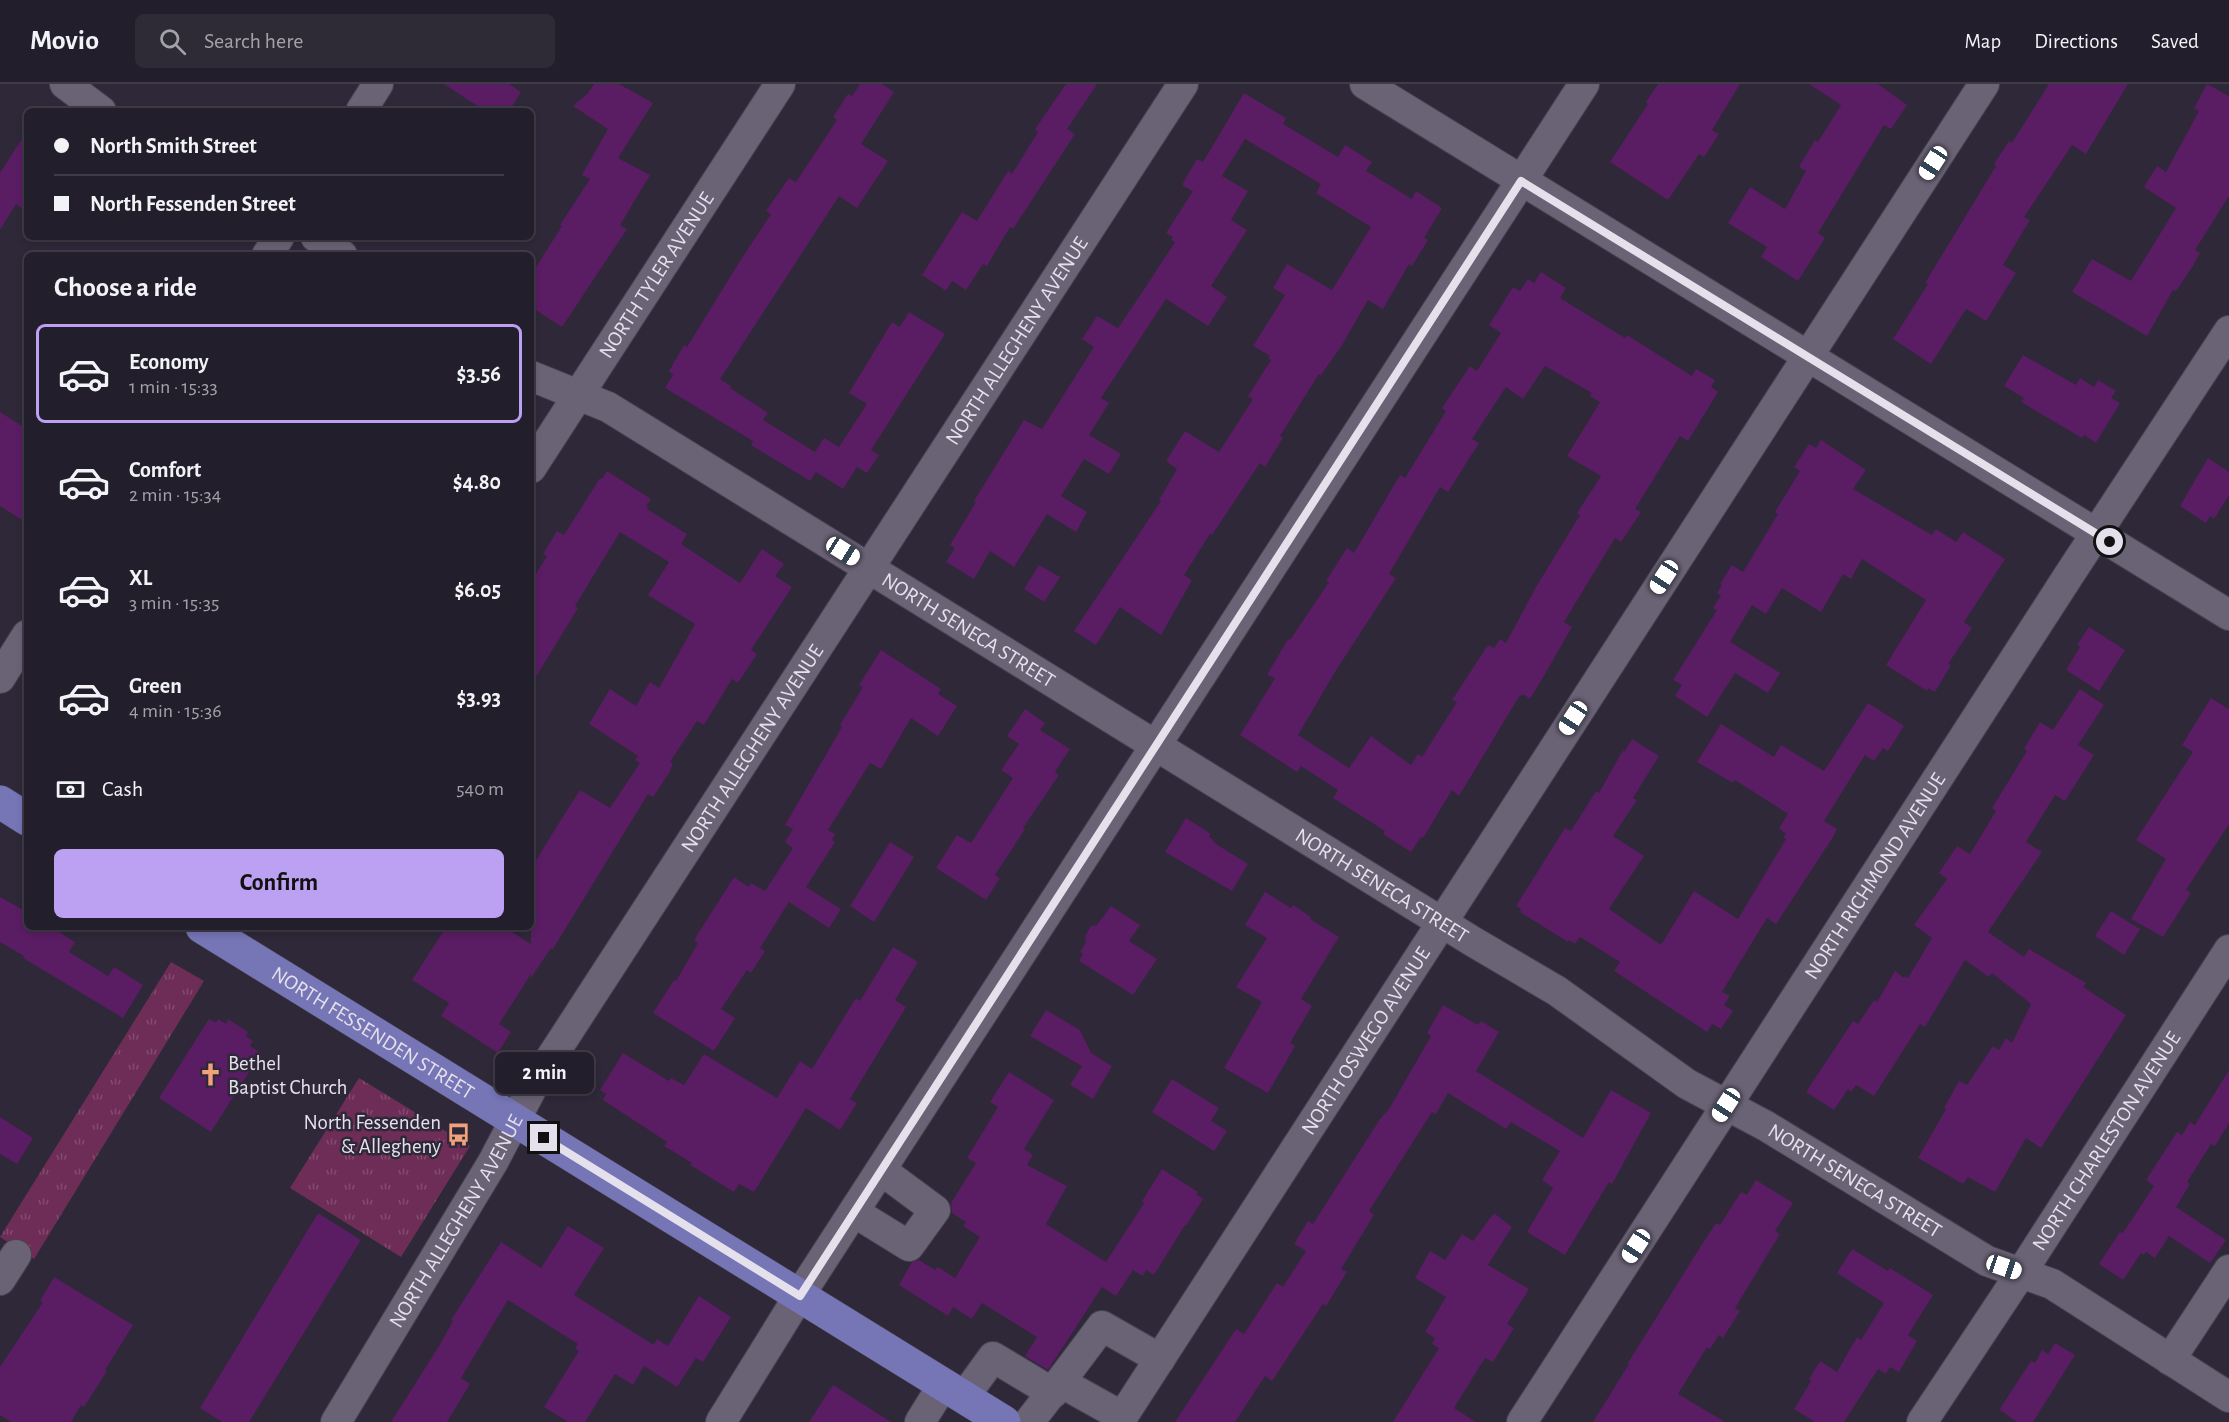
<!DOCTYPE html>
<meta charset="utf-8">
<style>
:root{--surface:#221e2b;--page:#2e2b37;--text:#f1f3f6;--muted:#a2a2a9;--line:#3f3c47;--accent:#bca0f2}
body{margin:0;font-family:"Alegreya Sans",sans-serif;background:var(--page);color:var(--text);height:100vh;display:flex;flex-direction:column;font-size:22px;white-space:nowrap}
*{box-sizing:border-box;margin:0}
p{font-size:20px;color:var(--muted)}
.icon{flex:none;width:33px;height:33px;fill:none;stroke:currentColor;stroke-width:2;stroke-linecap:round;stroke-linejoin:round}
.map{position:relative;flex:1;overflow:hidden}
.details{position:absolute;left:24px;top:168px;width:510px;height:678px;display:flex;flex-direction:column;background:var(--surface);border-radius:9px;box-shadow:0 3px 9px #0003,0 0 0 2px var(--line)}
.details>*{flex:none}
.banner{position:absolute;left:24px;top:24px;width:510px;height:132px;border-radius:9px;box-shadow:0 3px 9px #0003,0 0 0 2px var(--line);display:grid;align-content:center;height:132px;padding:0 30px;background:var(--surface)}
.end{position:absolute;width:27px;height:27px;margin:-14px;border:8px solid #e5e1ec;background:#111;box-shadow:0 0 0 3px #111}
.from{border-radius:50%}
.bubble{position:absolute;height:42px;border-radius:9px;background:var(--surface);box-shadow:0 3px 9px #0003,0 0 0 2px var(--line);font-size:20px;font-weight:700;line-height:42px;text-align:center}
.car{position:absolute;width:18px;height:36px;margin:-18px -9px;border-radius:8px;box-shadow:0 0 4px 2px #0007;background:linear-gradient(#fff 24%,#345 0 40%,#fff 0 76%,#345 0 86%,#fff 0)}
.banner b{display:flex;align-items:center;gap:21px;height:57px;font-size:22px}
.banner b+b{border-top:2px solid var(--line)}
.banner i{width:15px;height:15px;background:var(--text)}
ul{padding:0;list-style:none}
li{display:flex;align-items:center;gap:18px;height:99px;margin:0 12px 9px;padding:0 18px;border:3px solid transparent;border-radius:9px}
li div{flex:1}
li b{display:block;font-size:22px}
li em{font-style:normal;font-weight:700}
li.selected{border-color:var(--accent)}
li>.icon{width:54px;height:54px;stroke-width:1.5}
h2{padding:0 30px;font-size:27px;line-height:72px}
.pay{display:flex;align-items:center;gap:15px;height:66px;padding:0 30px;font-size:22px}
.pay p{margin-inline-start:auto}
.primary-button{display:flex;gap:12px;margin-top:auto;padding:12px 30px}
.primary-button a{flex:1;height:69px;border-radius:9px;background:var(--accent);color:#111;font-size:24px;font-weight:700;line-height:69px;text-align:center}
header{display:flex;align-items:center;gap:36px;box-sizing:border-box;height:84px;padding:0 30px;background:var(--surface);border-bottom:2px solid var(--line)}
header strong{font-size:28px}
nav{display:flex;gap:33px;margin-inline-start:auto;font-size:21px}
.search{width:420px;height:54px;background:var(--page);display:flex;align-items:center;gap:15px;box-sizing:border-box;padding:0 21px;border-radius:9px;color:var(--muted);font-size:22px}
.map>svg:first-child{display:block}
.grass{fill:url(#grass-tufts)}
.building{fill:#5a1c63;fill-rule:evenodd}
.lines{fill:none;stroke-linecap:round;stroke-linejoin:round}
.minor-casing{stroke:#484351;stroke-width:32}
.major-casing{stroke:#484351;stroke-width:34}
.minor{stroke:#6a6376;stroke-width:30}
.major{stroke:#7675b6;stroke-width:33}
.route{stroke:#e5e1ec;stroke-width:8}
.labels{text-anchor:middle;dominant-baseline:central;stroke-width:5;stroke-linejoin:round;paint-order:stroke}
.street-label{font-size:21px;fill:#e5e1ec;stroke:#2e2839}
.poi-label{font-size:21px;fill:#e5e1ec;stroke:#2e2839;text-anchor:start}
</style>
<header>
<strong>Movio</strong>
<div class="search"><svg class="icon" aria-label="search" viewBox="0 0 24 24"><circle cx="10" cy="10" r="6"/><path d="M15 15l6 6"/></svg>Search here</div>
<nav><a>Map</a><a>Directions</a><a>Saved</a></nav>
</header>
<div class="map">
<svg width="2229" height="1338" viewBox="0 0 2229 1338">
<defs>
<pattern id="grass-tufts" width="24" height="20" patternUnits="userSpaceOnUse" patternTransform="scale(1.5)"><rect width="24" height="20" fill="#6e2d57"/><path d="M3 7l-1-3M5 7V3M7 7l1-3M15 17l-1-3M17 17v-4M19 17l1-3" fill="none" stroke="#834b6f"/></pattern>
</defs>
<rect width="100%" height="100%" fill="#2e2839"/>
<g class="grass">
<path d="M171,878L204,897L34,1175L0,1153Z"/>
<path d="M359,994L470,1062L401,1173L290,1104Z"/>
</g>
<g class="building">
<path d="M444,0H509L521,8L509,27H485Z"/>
<path d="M594,0H619L653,19L618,74L650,91L620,141L627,145L562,243L531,223V191L562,142L560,141L590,95L582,91L608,45L573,22L588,9Z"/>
<path d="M860,0H882L894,8L861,60L888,77L857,124L839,112L720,295L731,302L730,304L768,329L763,336L815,368L824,354L839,363L867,320L849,309L892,238L900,243L909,228L945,250L871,366L879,371L867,389L857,383L843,405L816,388L810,397L751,361L753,357L665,304L673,291L669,287L684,261L687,263L740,177L771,130L766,127L789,94L796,98L837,36L833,33L848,10L852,12Z"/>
<path d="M1066,0H1097L1067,45L1075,50L1013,145L1010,143L987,182L983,180L966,206L952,197L946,207L922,191L962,128L977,137L1008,87L1012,90L1038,48L1035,45Z"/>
<path d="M1658,0H1740L1712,46L1719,50L1704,73L1699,70L1668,116L1610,78L1648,20L1646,18Z"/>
<path d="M1809,0H1878L1907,21L1891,45L1884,41L1818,149L1825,154L1798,197L1761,173L1767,163L1728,139L1750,103L1785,125L1806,87L1799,83L1815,56L1818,58L1841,21Z"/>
<path d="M2049,0H2128L2086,70L2072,61L2024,133L2030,136L2003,181L2016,189L1986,237L1966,225L1931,280L1893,255L1928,200L1925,199L1996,82L1994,80L2009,57L2012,59Z"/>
<path d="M2207,0L2229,12V112L2195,166L2200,169L2193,182L2176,207L2173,206L2147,252L2072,208L2092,175L2131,197L2176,124L2144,103L2157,82L2166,88L2199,27L2194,24Z"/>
<path d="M1244,9L1286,34L1283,40L1338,73L1345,61L1372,78L1366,87L1412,115L1416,107L1442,124L1424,154L1428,156L1412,182L1409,180L1383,225L1368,216L1342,261L1321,291L1319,290L1280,352L1283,354L1265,383L1260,379L1212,451L1210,450L1184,491L1192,496L1161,551L1120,523L1096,561L1074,547L1161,417L1159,416L1177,385L1166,377L1185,347L1219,368L1253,315L1248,312L1271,276L1268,274L1270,272L1253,262L1285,211L1273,204L1287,180L1332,206L1371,143L1316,109L1321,100L1245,55L1222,92L1248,107L1231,136L1247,146L1211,202L1227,213L1208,242L1166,215L1101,314L1109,319L1089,351L1121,370L1109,390L1084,375L1061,412L1087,428L1076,448L1047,430L1014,483L990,467L974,495L946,478L955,464L950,461L976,418L974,417L1024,336L1042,345L1094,263L1082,255L1097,232L1118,244L1143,207L1175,158L1171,156L1173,153L1166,149L1193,107L1183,102V99L1197,75L1203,78Z"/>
<path d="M27,47V128L16,120L0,146V89Z"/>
<path d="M1541,188L1566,204L1560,214L1625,254L1627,251L1692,292L1696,285L1715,296L1711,303L1718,308L1688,357L1680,352L1635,425L1641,428L1621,458L1615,454L1564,538L1572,543L1541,597L1530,615L1523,610L1522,612L1520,611L1459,712L1452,706L1423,754L1421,753L1411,768L1383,750L1385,747L1333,714L1338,706L1301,682L1297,688L1240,651L1275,594L1267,591L1288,555L1290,556L1329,498L1326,497L1347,464L1354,469L1400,391L1405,394L1446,327L1442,324L1470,282L1477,287L1501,249L1489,241L1513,203L1520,207L1528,195L1534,199ZM1545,282L1592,309L1590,312L1600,318L1567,372L1601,392L1577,429L1580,431L1536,503L1506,559L1500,555L1494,564L1488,561L1452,616L1457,618L1422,673L1418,670L1411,681L1371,652L1349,684L1298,651L1335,588L1396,494L1389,490L1440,403L1448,408L1479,359L1472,355L1506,303L1523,315Z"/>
<path d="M2023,271L2076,301L2080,294L2094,303L2098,296L2116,307L2111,314L2120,319L2096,359L2084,351L2082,354L2021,318L2024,314L2004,302Z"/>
<path d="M0,328L27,345V439L0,422Z"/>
<path d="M1821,356L1866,386L1853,405L1932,451L1936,445L1956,458L1963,448L2005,475L1964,538L1972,544L1948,580L1951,581L1935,608L1928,604L1927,607L1886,581L1926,516L1862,475L1851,495L1843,490L1821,528L1782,504L1766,530L1752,521L1730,558L1780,589L1768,609L1735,589L1707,633L1675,612L1682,601L1673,596L1717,526L1713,524L1721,511L1717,509L1722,501L1720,500L1732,481L1743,488L1778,430L1775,428L1800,387L1794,383L1809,360L1816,364Z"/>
<path d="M2208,374L2229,388V411L2214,435L2210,432L2206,439L2180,422Z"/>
<path d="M607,387L651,415L646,422L648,423L647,425L687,450L681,460L740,499L762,465L784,480L775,492L792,503L751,566L757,570L738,599L732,595L704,641L697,637L670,678L673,680L669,689L653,713L648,710L553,865L551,864L531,894V890L499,940L511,948L498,969L441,932L449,919L412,896L446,843H504L531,860V785L552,750L580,706L610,724L640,679L635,676L638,672L589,640L610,605L636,622L650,598L659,604L695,540L648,511L669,478L620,448L575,522L578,524L531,601V498L547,472L543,470L557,447L564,451L600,394L602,395Z"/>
<path d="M1039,481L1060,493L1044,518L1024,505Z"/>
<path d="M2089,543L2125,566L2099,607L2066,586L2080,563L2077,561Z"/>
<path d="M881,566L941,605L938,610L957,622L938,652L911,634L881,685L870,679L828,746L835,750L832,756L835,758L806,803L841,825L829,844L789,818L760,864L765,867L751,889L747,886L721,925L735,934L714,967L653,929L674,896L676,897L698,859L694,856L734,793L749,803L751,799L765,807L793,764L785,758L793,745L785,741L842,643L840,641L863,603L859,601Z"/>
<path d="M2080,605L2104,621L2078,661L2094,671L2065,717L2055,711L2026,758L2042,768L1988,848L2024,873L2029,865L2086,899L2083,903L2126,931L2041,1064L2026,1054L1995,1108L1968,1093L1963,1100L1918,1074L1946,1025L1944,1024L1959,997L1967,1001L1993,962L1999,966L2006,954L2012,959L2031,920L1992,889L1989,893L1965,876L1925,943L1920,940L1874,1012L1856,1001L1851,1008L1848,1005L1834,1026L1806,1008L1853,937L1858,940L1874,916L1877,918L1895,887L1904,894L1905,892L1908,894L1932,854L1914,841L1947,795L1939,789L1957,762L1970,770L1996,727L1992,724L2027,667L2024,665L2040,638L2053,646Z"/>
<path d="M2211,614L2229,625V740L2186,806L2191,809L2163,853L2131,835L2166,775L2136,756L2193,668L2182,661Z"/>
<path d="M1868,619L1904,642L1888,667L1883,664L1874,677L1865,671L1824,737L1837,745L1833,753L1776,840L1767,834L1722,908L1730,912L1724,921L1733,927L1721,945L1712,940L1707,948L1614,887L1620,878L1580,853L1575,860L1569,856L1568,858L1520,828L1521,825L1516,822L1565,744L1571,747L1596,707L1599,709L1623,666L1624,668L1632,655L1659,672L1633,714L1637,716L1613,752L1644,772L1609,825L1661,861L1694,807L1738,835L1786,755L1783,753L1786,750L1779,744L1788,730L1735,696L1733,699L1697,678L1721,640L1774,673L1781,661L1824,687Z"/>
<path d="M1025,625L1045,639L1040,646L1070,665L1055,688L1059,691L1023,744L1025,745L995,791L1000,794L986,816L936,784L957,751L971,759L1013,694L1001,686L1019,660L1007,652Z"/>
<path d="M1186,734L1211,750L1209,752L1216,760L1248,780L1232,807L1165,768Z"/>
<path d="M890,758L914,773L874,838L850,822Z"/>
<path d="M1265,808L1291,824L1293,821L1311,833L1310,835L1339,853L1301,915L1312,922L1290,959L1295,962L1268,1009L1224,984L1262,918L1236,903L1267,854L1245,841Z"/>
<path d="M0,813L27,828V843H51L75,858L69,868L108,892L114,883L143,901L123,934L23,874L24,872L0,858Z"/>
<path d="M1111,822L1140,841L1129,857L1157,875L1133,911L1079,877L1083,870L1080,868L1086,858L1085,852L1091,842L1097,841Z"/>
<path d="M2111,827L2140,845L2124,871L2095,852Z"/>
<path d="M893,863L918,878L895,916L906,923L850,1015L857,1019L840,1046L806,1024L754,1108L739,1100L734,1108L690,1081L692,1079L664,1062L667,1058L603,1016L606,1010L600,1006L623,969L669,997L671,994L684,1001L704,970L777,1014L800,977L812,985L856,914L860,917Z"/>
<path d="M1443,921L1478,941L1481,937L1499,948L1476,987L1583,1054L1611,1006L1651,1029L1612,1100L1609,1098L1565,1171L1527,1148L1553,1104L1542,1096L1560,1067L1511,1038L1506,1045L1448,1009L1436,1030L1432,1028L1369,1127L1374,1131L1341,1185L1347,1188L1326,1222L1323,1220L1272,1297L1265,1292L1235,1338H1175L1236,1245L1244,1250L1277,1199L1283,1203L1306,1167L1294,1160L1308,1137L1313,1140L1380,1035L1389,1025L1431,952L1427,949Z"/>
<path d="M1046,926L1080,946L1091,969L1112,982L1093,1015L1070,1001L1082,982L1030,952Z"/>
<path d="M209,935L216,939L218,935L226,940L228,935L248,948L246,952L253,957L250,962L261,969L211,1048L159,1014Z"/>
<path d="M2229,986V1039L2215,1062L2211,1060L2187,1098L2190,1100L2176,1123L2226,1156L2210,1179L2169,1152L2155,1174L2146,1168L2144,1171L2141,1169L2123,1196L2099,1180L2120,1148L2123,1149L2154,1102L2146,1096L2177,1048L2182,1051L2190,1038L2195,1041Z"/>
<path d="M1009,988L1054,1016L1024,1065L1033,1071L1027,1081L1067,1102L1046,1140L1106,1178L1144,1119L1142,1117L1162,1085L1198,1108L1196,1110L1203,1115L1186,1142L1185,1141L1154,1191L1146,1186L1143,1192L1133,1186L1116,1212L1102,1203L1048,1286L1025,1272L1037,1253L982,1219L972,1235L953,1223L948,1232L899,1201L912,1178L919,1176L935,1186L938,1183L955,1194L980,1153L963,1142L966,1138L952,1129L951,1119L976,1079L967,1074L998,1023L990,1018Z"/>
<path d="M1172,995L1219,1024L1211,1037L1227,1047L1214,1067L1152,1028Z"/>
<path d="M0,1033L33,1054L17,1080L0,1070Z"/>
<path d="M1756,1096L1793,1119L1775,1147L1780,1150L1735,1224L1740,1227L1723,1254L1719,1251L1710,1265L1707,1263L1678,1310L1725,1338H1593L1629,1280L1628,1279L1699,1165L1716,1139L1720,1141L1741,1108L1747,1111Z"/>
<path d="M318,1129L361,1156L249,1338H222L200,1324Z"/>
<path d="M1494,1129L1512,1143L1488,1181L1529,1205L1507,1240L1514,1244L1493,1278L1485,1274L1454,1324L1476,1338H1393L1439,1264L1432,1260L1435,1254L1425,1248L1446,1213L1415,1194L1430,1167L1445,1176L1462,1150L1473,1157Z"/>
<path d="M568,1142L604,1164L574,1211L654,1261L657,1255L668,1262L699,1212L731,1233L703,1278L696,1274L677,1303L644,1282L633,1301L615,1290L585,1338H568L544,1323L579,1267L575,1265L578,1260L508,1216L461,1294L470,1300L447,1338H391L439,1262L453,1237L451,1236L501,1158L541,1184Z"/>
<path d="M1852,1165L1888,1187L1890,1184L1933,1211L1908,1251L1917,1257L1899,1288L1890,1283L1886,1290L1878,1285L1844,1338H1815L1794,1325L1811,1297L1809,1295L1820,1277L1837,1288L1857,1253L1861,1256L1884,1219L1837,1189Z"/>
<path d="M54,1193L133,1241L105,1286L107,1287L84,1323L81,1321L71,1338H11L0,1331V1283L43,1218L40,1217Z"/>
<path d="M2055,1259L2075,1271L2033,1338H2017L2000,1326L2001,1323L2031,1277L2035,1279L2042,1266L2048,1270Z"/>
<path d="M833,1301L891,1338H809Z"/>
</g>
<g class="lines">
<defs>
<g id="minor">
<path d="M65,0L101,27"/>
<path d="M1365,0L2229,531"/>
<path d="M361,27L378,0"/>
<path d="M316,153L342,171"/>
<path d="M267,171L279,153"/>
<path id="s1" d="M531,292L608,323L1472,857L1557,907L1687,1000L1766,1042L1987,1177L2052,1200L2229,1313"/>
<path id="s2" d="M531,384L780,0"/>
<path d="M0,594L27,551"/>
<path d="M854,1128L909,1162L935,1126L881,1086"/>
<path d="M0,1196L16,1171"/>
<path d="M2170,1276L2229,1186"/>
<path d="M964,1313L993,1273L1053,1309"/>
<path d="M1123,1333L1060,1298L1102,1242L1160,1275"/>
<path id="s3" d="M336,1338L493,1078L534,1000L1183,0"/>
<path d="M721,1338L799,1212L1584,0"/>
<path d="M920,1338L943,1301"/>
<path d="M1029,1338L1060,1298"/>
<path id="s4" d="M1119,1338L1984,0"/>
<path id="s5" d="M1522,1338L2069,491L2229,247"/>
<path id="s6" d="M1922,1338L2021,1189L2229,866"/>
</g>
<g id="major">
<path d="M0,718L27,735"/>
<path id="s7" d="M202,843L1004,1338"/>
</g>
</defs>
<use href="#minor" class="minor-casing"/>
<use href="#major" class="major-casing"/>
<use href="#minor" class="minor"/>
<use href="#major" class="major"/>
</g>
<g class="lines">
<path class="route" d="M544,1054L800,1212L1521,97L2110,458"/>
</g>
<defs>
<symbol id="church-bare" viewBox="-9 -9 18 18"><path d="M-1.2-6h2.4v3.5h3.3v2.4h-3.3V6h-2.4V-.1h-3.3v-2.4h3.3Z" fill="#f1a17b" stroke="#2e2839" stroke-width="2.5" paint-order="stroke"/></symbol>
<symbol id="bus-bare" viewBox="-9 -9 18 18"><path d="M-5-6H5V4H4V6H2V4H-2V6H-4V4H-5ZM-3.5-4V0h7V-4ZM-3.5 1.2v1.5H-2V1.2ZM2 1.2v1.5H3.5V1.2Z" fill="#f1a17b" stroke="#2e2839" stroke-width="2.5" paint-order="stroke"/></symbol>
</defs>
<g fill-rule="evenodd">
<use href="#church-bare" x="194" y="974" width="33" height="33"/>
<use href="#bus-bare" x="442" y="1034" width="33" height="33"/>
</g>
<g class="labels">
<g class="street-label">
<text stroke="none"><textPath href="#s2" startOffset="230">NORTH TYLER AVENUE</textPath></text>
<text stroke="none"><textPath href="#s3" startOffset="1278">NORTH ALLEGHENY AVENUE</textPath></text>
<text stroke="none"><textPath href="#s1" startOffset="507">NORTH SENECA STREET</textPath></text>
<text stroke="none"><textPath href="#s3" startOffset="792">NORTH ALLEGHENY AVENUE</textPath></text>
<text stroke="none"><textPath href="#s5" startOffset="650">NORTH RICHMOND AVENUE</textPath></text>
<text stroke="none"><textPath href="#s1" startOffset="993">NORTH SENECA STREET</textPath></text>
<text stroke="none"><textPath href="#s7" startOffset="201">NORTH FESSENDEN STREET</textPath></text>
<text stroke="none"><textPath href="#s4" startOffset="454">NORTH OSWEGO AVENUE</textPath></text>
<text stroke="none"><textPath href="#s6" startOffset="336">NORTH CHARLESTON AVENUE</textPath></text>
<text stroke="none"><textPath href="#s1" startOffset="1551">NORTH SENECA STREET</textPath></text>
<text stroke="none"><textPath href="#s3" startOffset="234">NORTH ALLEGHENY AVENUE</textPath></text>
</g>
<g class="poi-label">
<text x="228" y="979">Bethel<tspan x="228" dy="24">Baptist Church</tspan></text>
<text x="441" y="1038" text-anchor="end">North Fessenden<tspan x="441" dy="24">&amp; Allegheny</tspan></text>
</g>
</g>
</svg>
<i class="end from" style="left:2110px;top:458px"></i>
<i class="end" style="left:544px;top:1054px"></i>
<div class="bubble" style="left:495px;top:968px;width:99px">2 min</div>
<i class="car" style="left:1933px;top:79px;rotate:213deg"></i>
<i class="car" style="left:843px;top:467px;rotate:122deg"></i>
<i class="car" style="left:1664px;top:493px;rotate:213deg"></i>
<i class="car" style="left:1573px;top:634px;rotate:213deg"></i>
<i class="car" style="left:1726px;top:1021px;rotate:213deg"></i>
<i class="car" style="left:1636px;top:1162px;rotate:213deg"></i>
<i class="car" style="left:2004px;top:1183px;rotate:109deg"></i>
<div class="banner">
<b><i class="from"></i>North Smith Street</b>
<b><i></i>North Fessenden Street</b>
</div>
<section class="details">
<h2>Choose a ride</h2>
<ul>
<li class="selected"><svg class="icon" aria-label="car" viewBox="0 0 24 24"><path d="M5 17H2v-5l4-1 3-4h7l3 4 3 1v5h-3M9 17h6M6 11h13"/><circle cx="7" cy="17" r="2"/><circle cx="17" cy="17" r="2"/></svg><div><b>Economy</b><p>1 min · 15:33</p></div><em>$3.56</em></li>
<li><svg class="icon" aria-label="car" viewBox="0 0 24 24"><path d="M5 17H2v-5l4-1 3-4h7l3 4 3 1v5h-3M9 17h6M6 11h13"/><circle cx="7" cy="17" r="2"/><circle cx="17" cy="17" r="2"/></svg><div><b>Comfort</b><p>2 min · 15:34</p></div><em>$4.80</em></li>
<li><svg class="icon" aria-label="car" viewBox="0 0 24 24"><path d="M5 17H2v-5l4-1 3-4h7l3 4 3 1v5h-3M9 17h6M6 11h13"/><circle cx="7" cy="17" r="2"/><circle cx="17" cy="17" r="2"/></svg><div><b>XL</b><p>3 min · 15:35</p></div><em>$6.05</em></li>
<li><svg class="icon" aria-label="car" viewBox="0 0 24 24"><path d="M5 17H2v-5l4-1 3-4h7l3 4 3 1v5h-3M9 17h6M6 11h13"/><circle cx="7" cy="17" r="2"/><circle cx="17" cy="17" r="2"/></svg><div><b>Green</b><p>4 min · 15:36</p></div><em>$3.93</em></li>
</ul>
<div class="pay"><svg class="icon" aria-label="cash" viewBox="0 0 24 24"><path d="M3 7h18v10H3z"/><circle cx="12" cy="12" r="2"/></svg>Cash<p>540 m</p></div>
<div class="primary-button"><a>Confirm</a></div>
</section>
</div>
